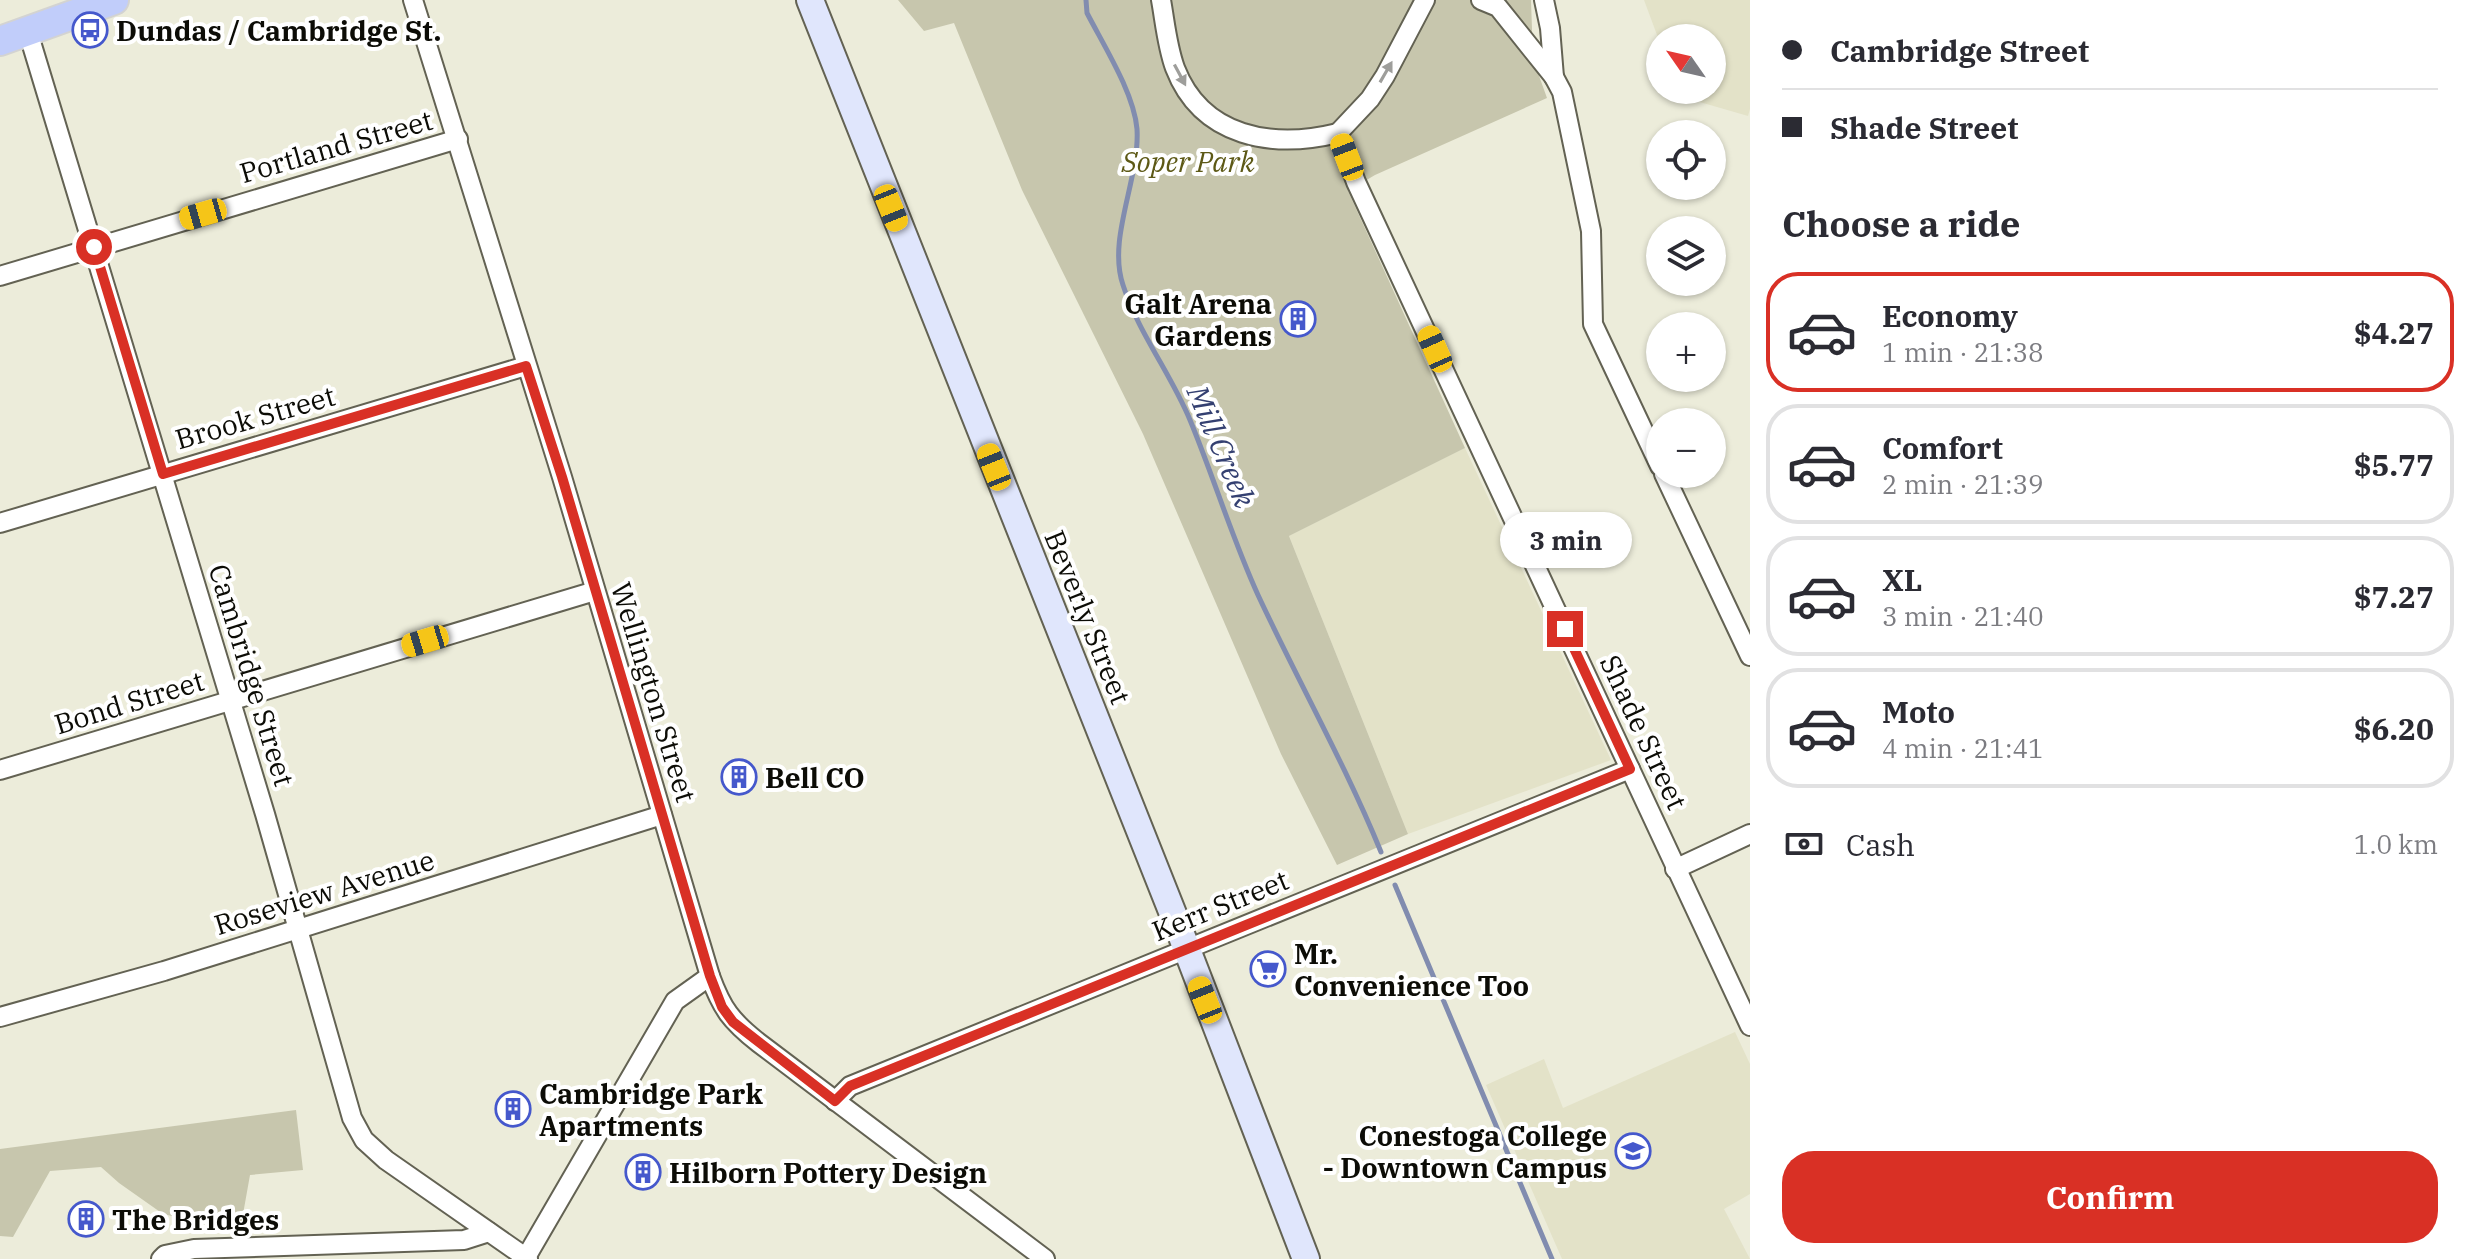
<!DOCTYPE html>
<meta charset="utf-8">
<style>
:root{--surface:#fff;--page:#f2f2f3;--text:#2b2b33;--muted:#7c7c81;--line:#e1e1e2;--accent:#d93025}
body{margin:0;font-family:"IBM Plex Serif",serif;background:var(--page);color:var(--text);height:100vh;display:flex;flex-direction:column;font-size:30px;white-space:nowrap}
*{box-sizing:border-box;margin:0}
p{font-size:26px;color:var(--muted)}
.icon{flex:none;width:44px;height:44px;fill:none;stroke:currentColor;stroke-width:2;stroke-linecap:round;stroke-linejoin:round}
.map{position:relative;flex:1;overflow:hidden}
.panel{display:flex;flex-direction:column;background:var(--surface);width:720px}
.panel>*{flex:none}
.top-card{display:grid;align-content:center;height:176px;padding:0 32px;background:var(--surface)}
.needle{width:52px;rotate:304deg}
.controls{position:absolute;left:1646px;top:24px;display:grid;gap:16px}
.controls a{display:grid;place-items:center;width:80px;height:80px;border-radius:50%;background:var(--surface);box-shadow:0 2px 6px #0004;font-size:40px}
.end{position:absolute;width:36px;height:36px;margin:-18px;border:10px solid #d93025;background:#fff;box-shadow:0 0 0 4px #fff}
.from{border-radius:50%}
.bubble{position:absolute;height:56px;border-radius:28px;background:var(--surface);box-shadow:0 2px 6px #0004;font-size:26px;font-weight:700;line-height:56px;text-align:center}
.car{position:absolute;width:24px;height:48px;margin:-24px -12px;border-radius:10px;box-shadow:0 0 6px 2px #0007;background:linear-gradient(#f5c518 24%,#345 0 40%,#f5c518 0 76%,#345 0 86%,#f5c518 0)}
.top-card b{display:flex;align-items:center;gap:28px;height:76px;font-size:30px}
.top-card b+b{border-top:2px solid var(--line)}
.top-card i{width:20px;height:20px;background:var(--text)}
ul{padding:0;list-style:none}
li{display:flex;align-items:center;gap:24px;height:120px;margin:0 16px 12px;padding:0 16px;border:4px solid var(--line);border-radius:32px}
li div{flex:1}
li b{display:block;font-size:30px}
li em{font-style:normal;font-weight:700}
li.active{border-color:var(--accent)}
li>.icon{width:72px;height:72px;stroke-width:1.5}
h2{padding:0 32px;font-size:36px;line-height:96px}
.pay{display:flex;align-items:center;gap:20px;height:88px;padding:0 32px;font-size:30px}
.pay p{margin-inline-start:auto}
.primary-button{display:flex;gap:16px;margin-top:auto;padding:16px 32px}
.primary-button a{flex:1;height:92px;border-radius:32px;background:var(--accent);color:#fff;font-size:32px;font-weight:700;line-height:92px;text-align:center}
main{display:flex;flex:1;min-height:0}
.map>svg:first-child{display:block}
.built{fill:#e3e2c8}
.green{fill:#c7c6ad}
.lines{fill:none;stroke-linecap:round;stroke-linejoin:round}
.stream{stroke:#818caf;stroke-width:5}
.street-casing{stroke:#636253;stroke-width:22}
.secondary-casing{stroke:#636253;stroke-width:30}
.primary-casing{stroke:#d3d3d2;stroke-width:32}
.street{stroke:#fff;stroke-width:18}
.secondary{stroke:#e0e6fc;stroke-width:26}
.primary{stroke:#c1cdfa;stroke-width:28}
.oneway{fill:#9e9e9b}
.route{stroke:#d93025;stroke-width:10}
.labels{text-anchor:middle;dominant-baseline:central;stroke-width:8;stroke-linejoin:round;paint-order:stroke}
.poi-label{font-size:28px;font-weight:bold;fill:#0c0c06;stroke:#fff;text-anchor:start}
.street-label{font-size:28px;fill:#0c0c06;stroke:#fff}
.park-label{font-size:28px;font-style:italic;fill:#5d5916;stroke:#fff}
.water-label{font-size:30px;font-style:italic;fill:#344071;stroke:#fff}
</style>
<main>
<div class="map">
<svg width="1750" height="1259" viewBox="0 0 1750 1259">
<rect width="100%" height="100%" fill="#ececda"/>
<g class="built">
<path d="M1644,0H1750V109L1748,116L1679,96L1677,90H1712V38H1660V43Z"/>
<path d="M1465,448L1611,760L1408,834L1289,536Z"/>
<path d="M1735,1032L1750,1064V1194L1724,1209L1750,1259H1562L1486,1085L1544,1059L1563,1108Z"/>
</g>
<g class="green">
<path d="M898,0H1531L1533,59L1547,98L1375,175L1348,191L1465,448L1289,536L1408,834L1337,865L1281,754L1143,434L1022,190L954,23L924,31Z"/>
<path d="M296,1110L303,1170L250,1175L240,1231L163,1214L119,1183L101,1167L50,1171L13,1237L0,1236V1149Z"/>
</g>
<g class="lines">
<g class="stream">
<path d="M1086,0L1087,13C1104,46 1134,93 1137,129C1140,179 1107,238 1123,285C1138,332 1171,374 1190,420C1214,478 1232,538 1258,595C1298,681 1345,764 1381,852"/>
<path d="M1395,885L1552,1259"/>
</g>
<defs>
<g id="street">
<path d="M413,0L562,477L710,976C722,1009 731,1021 759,1043L1045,1259"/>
<path d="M1161,0C1165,22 1167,46 1175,68C1202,138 1273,149 1338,133"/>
<path d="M1481,0L1498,7L1554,77L1562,92L1591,231L1593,324L1660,466"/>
<path d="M1544,0L1550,28L1554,77"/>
<path d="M28,32L265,814L352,1118L364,1140L386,1160L528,1259"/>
<path d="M1338,133L1356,182L1750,1026"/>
<path d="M1338,133L1370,99L1385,76L1425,0"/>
<path d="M0,276L458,139"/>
<path d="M1664,474L1750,656"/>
<path d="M0,523L526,366"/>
<path d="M0,770L595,591"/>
<path d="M1675,869L1750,834"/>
<path d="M0,1017L164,971L662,815"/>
<path d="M835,1101L850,1086L1630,769"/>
<path d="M161,1259L165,1255L194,1249L464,1240L489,1232"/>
<path d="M525,1259L675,1001L710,976"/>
</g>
<path id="secondary" d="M810,0L1181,934L1306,1259"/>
<path id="primary" d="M0,41L114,0"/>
</defs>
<use href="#street" class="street-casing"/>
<use href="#secondary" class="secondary-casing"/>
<use href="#primary" class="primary-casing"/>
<use href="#street" class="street"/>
<use href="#secondary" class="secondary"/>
<use href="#primary" class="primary"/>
</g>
<defs><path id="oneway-solid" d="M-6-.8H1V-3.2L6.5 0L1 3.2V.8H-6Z" transform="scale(2)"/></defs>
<g class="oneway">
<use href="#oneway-solid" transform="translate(1386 72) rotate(-60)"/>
<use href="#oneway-solid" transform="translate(1180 75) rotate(62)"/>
</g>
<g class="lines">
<path class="route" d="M94,247L163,474L526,366L562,477L710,976L722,1007L733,1022L835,1101L850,1086L1630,769L1565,629"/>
</g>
<defs>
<symbol id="bus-ring" viewBox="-11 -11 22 22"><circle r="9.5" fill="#fff" stroke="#4558cc" stroke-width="1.5"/><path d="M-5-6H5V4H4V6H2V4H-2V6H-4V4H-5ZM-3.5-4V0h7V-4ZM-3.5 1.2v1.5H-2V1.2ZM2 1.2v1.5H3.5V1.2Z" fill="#4558cc"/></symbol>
<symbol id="building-ring" viewBox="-11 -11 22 22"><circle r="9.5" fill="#fff" stroke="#4558cc" stroke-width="1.5"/><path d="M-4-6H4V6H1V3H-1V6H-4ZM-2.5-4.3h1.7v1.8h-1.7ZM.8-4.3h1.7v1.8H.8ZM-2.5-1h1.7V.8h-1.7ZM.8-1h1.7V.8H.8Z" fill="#4558cc"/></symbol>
<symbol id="supermarket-ring" viewBox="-11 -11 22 22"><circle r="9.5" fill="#fff" stroke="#4558cc" stroke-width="1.5"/><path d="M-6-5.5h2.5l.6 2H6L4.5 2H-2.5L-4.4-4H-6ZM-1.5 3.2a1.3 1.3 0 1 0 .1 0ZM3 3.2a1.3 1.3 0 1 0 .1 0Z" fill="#4558cc"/></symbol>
<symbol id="university-ring" viewBox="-11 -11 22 22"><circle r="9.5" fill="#fff" stroke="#4558cc" stroke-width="1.5"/><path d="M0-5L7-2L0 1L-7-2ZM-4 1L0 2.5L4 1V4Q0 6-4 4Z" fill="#4558cc"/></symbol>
</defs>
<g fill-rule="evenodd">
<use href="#bus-ring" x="70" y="10" width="40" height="40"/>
<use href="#building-ring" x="1278" y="299" width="40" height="40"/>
<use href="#building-ring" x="719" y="757" width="40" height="40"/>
<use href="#supermarket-ring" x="1248" y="949" width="40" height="40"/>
<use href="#building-ring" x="493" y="1089" width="40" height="40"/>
<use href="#university-ring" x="1613" y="1131" width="40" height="40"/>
<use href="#building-ring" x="623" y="1152" width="40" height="40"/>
<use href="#building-ring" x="66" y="1199" width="40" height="40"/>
</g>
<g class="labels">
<g class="poi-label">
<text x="116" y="30">Dundas / Cambridge St.</text>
<text x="1272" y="303" text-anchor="end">Galt Arena<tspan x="1272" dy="32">Gardens</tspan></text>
<text x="765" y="777">Bell CO</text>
<text x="1294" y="953">Mr.<tspan x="1294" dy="32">Convenience Too</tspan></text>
<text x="539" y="1093">Cambridge Park<tspan x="539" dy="32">Apartments</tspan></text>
<text x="1607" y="1135" text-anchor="end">Conestoga College<tspan x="1607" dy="32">- Downtown Campus</tspan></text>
<text x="669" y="1172">Hilborn Pottery Design</text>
<text x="112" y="1219">The Bridges</text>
</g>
<g class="street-label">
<text transform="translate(336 146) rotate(-16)">Portland Street</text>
<text transform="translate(255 417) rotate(-16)">Brook Street</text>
<text transform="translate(1088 617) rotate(68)">Beverly Street</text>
<text transform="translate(252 675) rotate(73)">Cambridge Street</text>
<text transform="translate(654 692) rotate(73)">Wellington Street</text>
<text transform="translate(129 702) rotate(-17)">Bond Street</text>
<text transform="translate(1644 732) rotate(65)">Shade Street</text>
<text transform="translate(324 892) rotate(-17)">Roseview Avenue</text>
<text transform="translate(1220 905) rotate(-22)">Kerr Street</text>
</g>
<g class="park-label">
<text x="1188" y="161">Soper Park</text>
</g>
<g class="water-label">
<text transform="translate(1222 446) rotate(67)">Mill Creek</text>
</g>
</g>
</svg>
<div class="controls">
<a><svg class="needle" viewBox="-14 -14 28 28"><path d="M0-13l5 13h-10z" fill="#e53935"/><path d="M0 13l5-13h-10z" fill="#7c7c81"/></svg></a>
<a><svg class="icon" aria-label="locate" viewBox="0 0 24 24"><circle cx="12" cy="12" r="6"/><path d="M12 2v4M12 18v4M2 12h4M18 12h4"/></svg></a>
<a><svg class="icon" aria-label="layers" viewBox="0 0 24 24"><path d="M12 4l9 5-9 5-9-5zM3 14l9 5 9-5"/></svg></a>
<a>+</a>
<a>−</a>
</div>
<i class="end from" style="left:94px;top:247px"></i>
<i class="end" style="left:1565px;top:629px"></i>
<div class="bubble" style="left:1500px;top:512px;width:132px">3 min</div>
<i class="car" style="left:1347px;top:157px;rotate:339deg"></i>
<i class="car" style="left:891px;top:208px;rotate:158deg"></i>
<i class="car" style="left:203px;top:214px;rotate:254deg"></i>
<i class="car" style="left:1435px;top:349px;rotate:336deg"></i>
<i class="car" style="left:994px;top:467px;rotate:338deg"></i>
<i class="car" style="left:425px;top:641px;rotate:253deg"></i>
<i class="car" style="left:1205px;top:1000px;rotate:338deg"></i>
</div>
<section class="panel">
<div class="top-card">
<b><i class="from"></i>Cambridge Street</b>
<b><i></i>Shade Street</b>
</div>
<h2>Choose a ride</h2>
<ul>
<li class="active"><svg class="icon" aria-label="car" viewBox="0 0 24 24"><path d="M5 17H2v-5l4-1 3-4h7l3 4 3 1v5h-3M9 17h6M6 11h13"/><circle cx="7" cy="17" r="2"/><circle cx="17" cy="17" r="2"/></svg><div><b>Economy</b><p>1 min · 21:38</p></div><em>$4.27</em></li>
<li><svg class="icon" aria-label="car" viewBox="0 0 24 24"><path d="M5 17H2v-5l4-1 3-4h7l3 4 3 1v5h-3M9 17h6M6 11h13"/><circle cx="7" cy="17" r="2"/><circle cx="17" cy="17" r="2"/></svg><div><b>Comfort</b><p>2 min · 21:39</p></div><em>$5.77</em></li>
<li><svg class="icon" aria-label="car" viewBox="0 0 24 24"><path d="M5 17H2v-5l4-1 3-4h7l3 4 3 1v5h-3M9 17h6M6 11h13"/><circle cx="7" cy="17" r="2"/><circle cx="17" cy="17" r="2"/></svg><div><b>XL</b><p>3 min · 21:40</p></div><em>$7.27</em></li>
<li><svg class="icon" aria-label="car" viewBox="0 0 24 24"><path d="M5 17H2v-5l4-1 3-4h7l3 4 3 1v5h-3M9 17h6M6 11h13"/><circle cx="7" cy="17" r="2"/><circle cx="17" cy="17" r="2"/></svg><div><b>Moto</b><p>4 min · 21:41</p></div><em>$6.20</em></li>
</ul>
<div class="pay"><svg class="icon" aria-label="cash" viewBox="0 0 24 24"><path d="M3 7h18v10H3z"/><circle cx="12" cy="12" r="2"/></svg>Cash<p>1.0 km</p></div>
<div class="primary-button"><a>Confirm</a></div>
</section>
</main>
